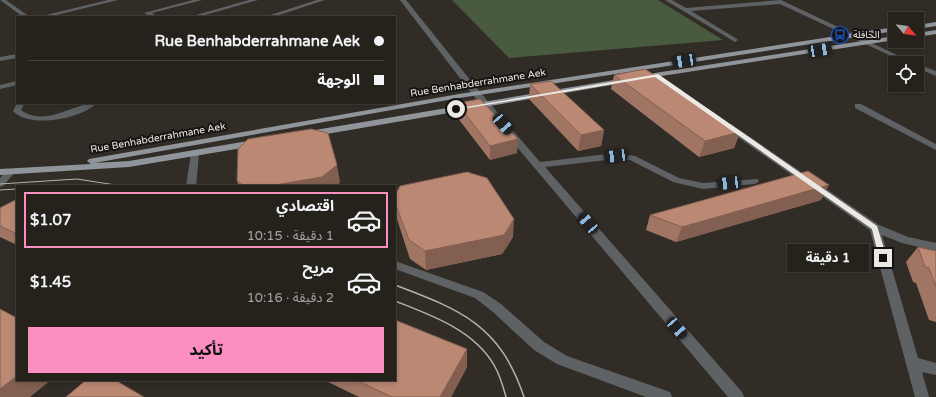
<!DOCTYPE html>
<html lang="ar">
<meta charset="utf-8">
<style>
:root{--surface:#25221c;--page:#2d2a25;--text:#f1f3f6;--muted:#a3a4a3;--line:#423f3b;--accent:#fc8fc1}
body{margin:0;font-family:"Varela Round","Noto Sans Arabic",sans-serif;background:var(--page);color:var(--text);direction:rtl;height:100vh;display:flex;flex-direction:column;font-size:15px;white-space:nowrap}
*{box-sizing:border-box;margin:0}
p{font-size:13px;color:var(--muted)}
.icon{flex:none;width:22px;height:22px;fill:none;stroke:currentColor;stroke-width:2;stroke-linecap:round;stroke-linejoin:round}
.map{position:relative;flex:1;overflow:hidden;direction:ltr}
.sheet{position:absolute;left:16px;top:185px;width:380px;height:196px;display:flex;flex-direction:column;background:var(--surface);border-radius:0px;box-shadow:0 2px 6px #0003,0 0 0 1px var(--line);direction:rtl}
.sheet>*{flex:none}
.banner{position:absolute;left:16px;top:16px;width:380px;height:88px;border-radius:0px;box-shadow:0 2px 6px #0003,0 0 0 1px var(--line);direction:rtl;display:grid;align-content:center;height:88px;padding:0 12px;background:var(--surface)}
.needle{width:26px;rotate:119deg}
.tools{position:absolute;left:888px;top:12px;display:grid;gap:8px}
.tools a{display:grid;place-items:center;width:36px;height:36px;border-radius:0px;background:var(--surface);box-shadow:0 2px 6px #0003,0 0 0 1px var(--line);font-size:20px}
.end{position:absolute;width:18px;height:18px;margin:-9px;border:5px solid #ece9e5;background:#111;box-shadow:0 0 0 2px #111}
.from{border-radius:50%}
.bubble{position:absolute;height:28px;border-radius:0px;background:var(--surface);box-shadow:0 2px 6px #0003,0 0 0 1px var(--line);font-size:13px;font-weight:700;line-height:28px;text-align:center;direction:rtl}
.car{position:absolute;width:12px;height:24px;margin:-12px -6px;border-radius:5px;box-shadow:0 0 3px 1px #0007;background:linear-gradient(#222 24%,#8ab4d8 0 40%,#222 0 76%,#8ab4d8 0 86%,#222 0)}
.banner b{display:flex;align-items:center;gap:14px;height:38px;font-size:15px}
.banner b+b{border-top:1px solid var(--line)}
.banner i{width:10px;height:10px;background:var(--text)}
ul{padding:7px 0 0;list-style:none}
li{display:flex;align-items:center;gap:12px;height:56px;margin:0 8px 6px;padding:0 4px;border:2px solid transparent;border-radius:0px}
li div{flex:1}
li b{display:block;font-size:15px}
li em{font-style:normal;font-weight:700}
li.selected{border-color:var(--accent)}
li>.icon{width:36px;height:36px;stroke-width:1.5}
.action{display:flex;gap:8px;margin-top:auto;padding:8px 12px}
.action a{flex:1;height:46px;border-radius:0px;background:var(--accent);color:#111;font-size:16px;font-weight:700;line-height:46px;text-align:center}
.map>svg:first-child{display:block}
.green{fill:#495a3f}
.lines{fill:none;stroke-linecap:round;stroke-linejoin:round}
.minor{fill:#5f6265;fill-rule:evenodd}
.major{fill:#90959b;fill-rule:evenodd}
.tram-far1{stroke:#b5b2ad;stroke-width:1}
.tram{stroke:#b5b2ad;stroke-width:1.5}
.wall{fill:#a07563}
.shaded-wall{fill:#825f50}
.building{fill:#ba8873;stroke:#825f50}
.route{fill:#ece9e5}
.labels{text-anchor:middle;dominant-baseline:central;stroke-width:4;stroke-linejoin:round;paint-order:stroke}
.far-poi-label{font-size:10px;fill:#ece9e5;stroke:#171513;text-anchor:start}
.far-street-label{font-size:10px;fill:#ece9e5;stroke:#171513}
</style>
<div class="map">
<svg width="936" height="397" viewBox="0 0 936 397">
<rect width="100%" height="100%" fill="#312d26"/>
<path class="green" d="M452,0H658L723,40L509,58Z"/>
<g class="lines">
<g class="minor">
<path d="M0,0H6L30,17H23Z"/>
<path d="M108,0H118L48,17H38Z"/>
<path d="M193,0H202L152,13L158,17H151L144,13Z"/>
<path d="M249,0H258L198,17H189Z"/>
<path d="M317,0H325L273,17H264Z"/>
<path d="M400,0H406L479,91L540,162L616,153L635,156L679,178L703,183L757,179L759,181L757,183L754,184L703,189L673,182L630,160L616,159L545,167L742,392L744,397H728L473,95Z"/>
<path d="M665,0H672L686,8L781,0L914,63H906L780,4L691,11L737,39L738,40L735,42Z"/>
<path d="M17,54V58L0,61V57Z"/>
<path d="M917,64L936,71V76L917,68Z"/>
<path d="M654,74H658L683,91L682,93H676L654,76Z"/>
<path d="M17,81V85L0,89V85Z"/>
<path d="M17,103H25L21,110C46,128 72,103 97,103C81,119 29,129 13,111Z"/>
<path d="M855,104H861L936,144V150L855,108Z"/>
<path d="M725,124H731L879,225L908,237L936,243V251L902,243L882,235L918,358L936,363V375L922,372L929,397H915L870,230L725,128Z"/>
<path d="M195,151L199,154L196,186H186L191,154Z"/>
<path d="M10,169L15,172L3,186L0,187V178L7,170Z"/>
<path d="M395,261L483,292L501,304L544,342L567,356L670,392L672,397H646L557,364L534,350L493,312L475,298L395,269Z"/>
</g>
<g class="major">
<path d="M936,22V26L917,29V25Z"/>
<path d="M895,27V31L459,98L94,163L129,161L254,140L258,143L254,146L129,167L0,175V169L91,164L87,161L89,159L459,94Z"/>
<path d="M936,30V34L917,37V33Z"/>
<path d="M895,36V40L642,79L638,77L642,75Z"/>
<path d="M626,78L630,80L629,82L309,137L305,134L309,131Z"/>
</g>
<g class="tram-far1">
<path d="M0,184L77,179L122,186"/>
<path d="M0,190L17,189"/>
</g>
<g class="tram">
<path d="M395,285C461,310 500,325 524,397"/>
<path d="M395,301C431,315 474,330 494,365C500,375 503,386 506,397"/>
</g>
</g>
<g class="wall">
<path d="M614,75L740,132L734,148L699,157L611,89Z"/>
<path d="M530,84L604,130L601,146L578,151L529,99Z"/>
<path d="M457,103L517,153L490,160L457,117Z"/>
<path d="M237,181L340,182L336,186H239Z"/>
<path d="M395,195L513,237L502,254L426,270L410,259L396,216Z"/>
<path d="M17,199V245L0,237V208Z"/>
<path d="M821,200L676,242L646,230L650,215Z"/>
<path d="M918,247L936,251V322L929,320L916,283L913,282L906,262Z"/>
<path d="M467,349V367L451,397H359L324,380H395Z"/>
</g>
<g class="shaded-wall">
<path d="M604,130L601,146L578,151L581,135Z"/>
<path d="M740,132L734,148L699,157L705,141Z"/>
<path d="M518,139L517,153L490,160V146Z"/>
<path d="M337,165L340,182L336,186H269Z"/>
<path d="M829,185L821,200L676,242L682,227Z"/>
<path d="M514,219L513,237L502,254L426,270L425,251Z"/>
<path d="M467,349V367L451,397H440Z"/>
<path d="M17,376V380H51L30,397H0V389Z"/>
</g>
<g class="building">
<path d="M645,69L715,114L740,132L705,141L614,75Z"/>
<path d="M551,81L604,130L581,135L530,84Z"/>
<path d="M480,99L518,139L490,146L457,103Z"/>
<path d="M311,129L328,133L337,165L322,177L269,186H244L237,181L238,149L248,139Z"/>
<path d="M808,171L829,185L682,227L650,215Z"/>
<path d="M467,172L487,178L514,219L504,235L425,251L409,240L395,203V195L400,186Z"/>
<path d="M17,199V234L0,226V208Z"/>
<path d="M918,247L936,251V287L929,268L925,267Z"/>
<path d="M0,309L17,318V376L0,389Z"/>
<path d="M395,320L467,349L440,397H392L356,380H395Z"/>
<path d="M86,380H115L144,397H66Z"/>
</g>
<path class="route" d="M658,74L877,226L887,258L886,260L883,261L879,258L872,229L655,77L456,110L454,109Z"/>
<defs>
<symbol id="bus-ring" viewBox="-11 -11 22 22"><circle r="9.5" fill="#171513" stroke="#1a4fb4" stroke-width="1.5"/><path d="M-5-6H5V4H4V6H2V4H-2V6H-4V4H-5ZM-3.5-4V0h7V-4ZM-3.5 1.2v1.5H-2V1.2ZM2 1.2v1.5H3.5V1.2Z" fill="#1a4fb4"/></symbol>
</defs>
<g fill-rule="evenodd">
<use href="#bus-ring" x="830" y="25" width="20" height="20"/>
</g>
<g class="labels">
<g class="far-poi-label">
<text x="853" y="35">الحافلة</text>
</g>
<g class="far-street-label">
<text transform="translate(478 83) rotate(-9)">Rue Benhabderrahmane Aek</text>
<text transform="translate(158 138) rotate(-10)">Rue Benhabderrahmane Aek</text>
</g>
</g>
</svg>
<div class="tools">
<a><svg class="needle" viewBox="-14 -14 28 28"><path d="M0-13l5 13h-10z" fill="#e53935"/><path d="M0 13l5-13h-10z" fill="#a3a4a3"/></svg></a>
<a><svg class="icon" aria-label="locate" viewBox="0 0 24 24"><circle cx="12" cy="12" r="6"/><path d="M12 2v4M12 18v4M2 12h4M18 12h4"/></svg></a>
</div>
<i class="end from" style="left:456px;top:109px"></i>
<i class="end" style="left:883px;top:258px"></i>
<div class="bubble" style="left:787px;top:244px;width:82px">1 دقيقة</div>
<i class="car" style="left:820px;top:50px;rotate:81deg"></i>
<i class="car" style="left:684px;top:61px;rotate:261deg"></i>
<i class="car" style="left:503px;top:124px;rotate:139deg"></i>
<i class="car" style="left:616px;top:156px;rotate:263deg"></i>
<i class="car" style="left:729px;top:183px;rotate:264deg"></i>
<i class="car" style="left:588px;top:223px;rotate:320deg"></i>
<i class="car" style="left:677px;top:328px;rotate:139deg"></i>
<div class="banner">
<b><i class="from"></i>Rue Benhabderrahmane Aek</b>
<b><i></i>الوجهة</b>
</div>
<section class="sheet">
<ul>
<li class="selected"><svg class="icon" aria-label="car" viewBox="0 0 24 24"><path d="M5 17H2v-5l4-1 3-4h7l3 4 3 1v5h-3M9 17h6M6 11h13"/><circle cx="7" cy="17" r="2"/><circle cx="17" cy="17" r="2"/></svg><div><b>اقتصادي</b><p>1 دقيقة · 10:15</p></div><em>$1.07</em></li>
<li><svg class="icon" aria-label="car" viewBox="0 0 24 24"><path d="M5 17H2v-5l4-1 3-4h7l3 4 3 1v5h-3M9 17h6M6 11h13"/><circle cx="7" cy="17" r="2"/><circle cx="17" cy="17" r="2"/></svg><div><b>مريح</b><p>2 دقيقة · 10:16</p></div><em>$1.45</em></li>
</ul>
<div class="action"><a>تأكيد</a></div>
</section>
</div>
